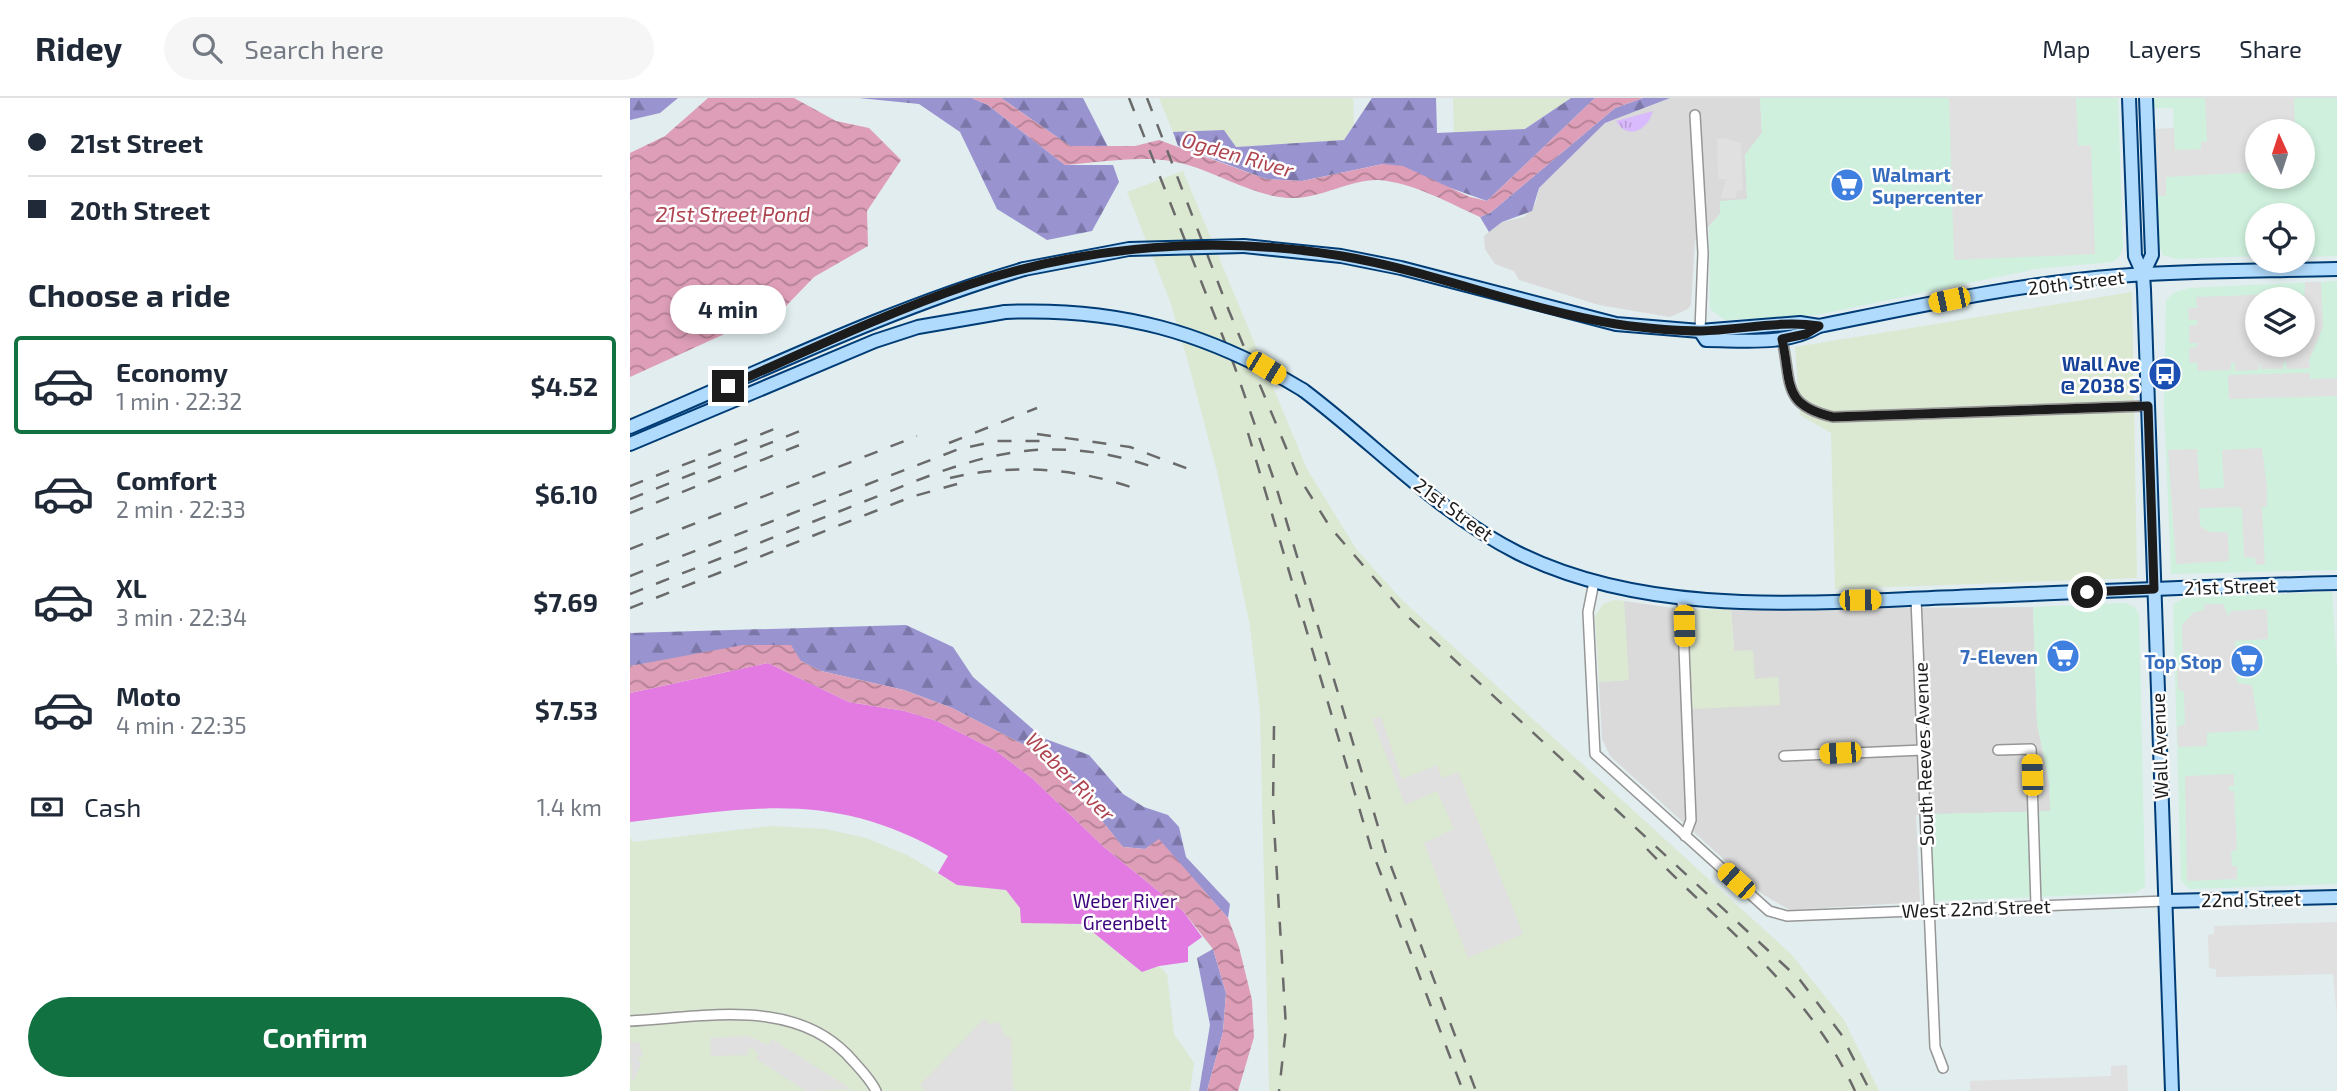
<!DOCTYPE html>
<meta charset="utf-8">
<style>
:root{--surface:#fff;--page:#f6f6f7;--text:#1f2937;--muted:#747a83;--line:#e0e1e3;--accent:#117141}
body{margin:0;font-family:"Exo 2",sans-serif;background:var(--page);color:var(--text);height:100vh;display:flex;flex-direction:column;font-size:26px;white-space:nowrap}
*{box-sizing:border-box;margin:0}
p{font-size:23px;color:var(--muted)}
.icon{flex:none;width:38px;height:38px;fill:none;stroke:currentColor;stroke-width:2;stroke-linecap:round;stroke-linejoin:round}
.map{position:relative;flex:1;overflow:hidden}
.details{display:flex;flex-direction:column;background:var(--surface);width:630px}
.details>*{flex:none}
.hud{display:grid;align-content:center;height:154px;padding:0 28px;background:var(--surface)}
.needle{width:46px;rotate:357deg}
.controls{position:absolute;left:1615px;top:21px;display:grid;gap:14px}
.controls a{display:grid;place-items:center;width:70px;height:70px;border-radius:50%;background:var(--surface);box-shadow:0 4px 10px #0003;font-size:35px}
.end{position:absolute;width:32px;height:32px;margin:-16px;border:9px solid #1c1c1c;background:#fff;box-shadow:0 0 0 4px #fff}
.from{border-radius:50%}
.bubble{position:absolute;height:49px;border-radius:24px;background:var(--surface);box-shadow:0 4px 10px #0003;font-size:23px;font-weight:700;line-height:49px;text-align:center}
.car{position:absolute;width:21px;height:42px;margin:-21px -10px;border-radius:9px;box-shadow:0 0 5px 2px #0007;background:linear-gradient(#f5c518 24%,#345 0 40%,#f5c518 0 76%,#345 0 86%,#f5c518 0)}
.hud b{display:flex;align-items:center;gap:24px;height:66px;font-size:26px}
.hud b+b{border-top:2px solid var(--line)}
.hud i{width:18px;height:18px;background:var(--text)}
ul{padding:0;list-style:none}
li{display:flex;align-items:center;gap:21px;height:98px;margin:0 14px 10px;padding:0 14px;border:4px solid transparent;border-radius:7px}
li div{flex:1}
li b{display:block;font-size:26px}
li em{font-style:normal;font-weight:700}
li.selected{border-color:var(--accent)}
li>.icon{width:63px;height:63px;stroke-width:1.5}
h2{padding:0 28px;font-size:32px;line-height:84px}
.pay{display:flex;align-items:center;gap:18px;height:77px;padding:0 28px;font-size:26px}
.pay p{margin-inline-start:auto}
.button{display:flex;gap:14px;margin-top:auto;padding:14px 28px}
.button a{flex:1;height:80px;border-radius:42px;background:var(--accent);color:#fff;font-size:28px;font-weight:700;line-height:80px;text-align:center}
header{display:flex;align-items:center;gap:42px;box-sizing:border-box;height:98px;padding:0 35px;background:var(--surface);border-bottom:2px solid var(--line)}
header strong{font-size:33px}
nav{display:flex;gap:38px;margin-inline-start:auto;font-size:24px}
.search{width:490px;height:63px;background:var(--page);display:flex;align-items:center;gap:18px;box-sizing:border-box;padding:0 24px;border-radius:38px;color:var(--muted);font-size:26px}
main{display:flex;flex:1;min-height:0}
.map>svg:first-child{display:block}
.residential{fill:#d9dad9}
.commercial{fill:#cff0dd;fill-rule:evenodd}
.industrial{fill:#dbe8d2}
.forest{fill:url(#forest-firs)}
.park{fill:url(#park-tufts)}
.pitch{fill:#e27ae2}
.parking{fill:#e0e0e0}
.water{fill:url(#water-waves)}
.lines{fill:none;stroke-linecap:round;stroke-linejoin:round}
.street-casing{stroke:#969696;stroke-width:12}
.secondary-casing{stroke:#003c76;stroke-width:16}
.street{stroke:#fff;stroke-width:9}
.secondary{stroke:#b1dbfc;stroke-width:12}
.rail{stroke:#6a6a6a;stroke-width:2.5;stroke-dasharray:14 14;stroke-linecap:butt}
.secondary-bridge-casing{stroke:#003c76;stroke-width:16;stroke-linecap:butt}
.secondary-bridge{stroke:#b1dbfc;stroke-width:12}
.route{stroke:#1c1c1c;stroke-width:9}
.labels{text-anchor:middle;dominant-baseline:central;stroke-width:5;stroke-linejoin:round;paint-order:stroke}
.shop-label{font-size:19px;font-weight:bold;fill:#366cbe;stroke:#fff;text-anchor:end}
.street-label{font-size:19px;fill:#1c1c1c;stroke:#fff}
.transit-label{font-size:19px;font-weight:bold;fill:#164399;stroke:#fff;text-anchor:end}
.park-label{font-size:19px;fill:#3e067e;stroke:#fff}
.water-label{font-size:21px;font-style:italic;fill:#af4451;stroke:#fff}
</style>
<header>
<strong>Ridey</strong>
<div class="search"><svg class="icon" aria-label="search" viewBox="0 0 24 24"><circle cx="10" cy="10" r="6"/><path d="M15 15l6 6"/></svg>Search here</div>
<nav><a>Map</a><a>Layers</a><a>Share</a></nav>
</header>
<main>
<section class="details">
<div class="hud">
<b><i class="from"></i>21st Street</b>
<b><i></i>20th Street</b>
</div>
<h2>Choose a ride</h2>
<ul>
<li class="selected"><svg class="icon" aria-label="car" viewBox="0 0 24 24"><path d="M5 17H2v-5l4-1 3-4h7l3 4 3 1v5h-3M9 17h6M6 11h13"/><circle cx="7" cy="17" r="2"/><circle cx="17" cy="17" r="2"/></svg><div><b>Economy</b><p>1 min · 22:32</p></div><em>$4.52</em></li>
<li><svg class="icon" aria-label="car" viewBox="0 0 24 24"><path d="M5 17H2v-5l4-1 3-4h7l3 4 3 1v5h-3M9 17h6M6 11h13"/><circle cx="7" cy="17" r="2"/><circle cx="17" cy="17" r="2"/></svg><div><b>Comfort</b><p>2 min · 22:33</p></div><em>$6.10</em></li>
<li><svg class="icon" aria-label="car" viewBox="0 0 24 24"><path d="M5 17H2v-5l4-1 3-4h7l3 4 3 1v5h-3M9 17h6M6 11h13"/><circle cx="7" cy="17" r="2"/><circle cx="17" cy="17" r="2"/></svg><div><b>XL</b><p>3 min · 22:34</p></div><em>$7.69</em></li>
<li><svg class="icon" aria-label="car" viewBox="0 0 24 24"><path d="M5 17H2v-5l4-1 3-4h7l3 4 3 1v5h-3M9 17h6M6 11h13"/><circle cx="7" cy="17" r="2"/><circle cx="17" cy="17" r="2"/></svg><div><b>Moto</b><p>4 min · 22:35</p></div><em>$7.53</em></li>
</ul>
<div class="pay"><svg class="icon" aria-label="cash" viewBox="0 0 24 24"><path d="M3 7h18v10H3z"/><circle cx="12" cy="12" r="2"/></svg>Cash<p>1.4 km</p></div>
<div class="button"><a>Confirm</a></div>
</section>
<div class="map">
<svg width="1707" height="993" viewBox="0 0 1707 993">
<defs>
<pattern id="forest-firs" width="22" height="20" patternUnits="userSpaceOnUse" patternTransform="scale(1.75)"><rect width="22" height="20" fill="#9993d0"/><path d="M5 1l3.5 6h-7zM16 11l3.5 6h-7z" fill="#7c77a8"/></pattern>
<pattern id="park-tufts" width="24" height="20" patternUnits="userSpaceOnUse" patternTransform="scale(1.75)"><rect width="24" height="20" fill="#d9bafc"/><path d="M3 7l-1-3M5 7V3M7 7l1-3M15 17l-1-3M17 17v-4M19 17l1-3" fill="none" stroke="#ba9fd7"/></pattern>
<pattern id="water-waves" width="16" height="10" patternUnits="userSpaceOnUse" patternTransform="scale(1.75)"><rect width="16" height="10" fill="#de9eb7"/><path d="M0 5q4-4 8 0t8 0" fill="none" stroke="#b38094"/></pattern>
</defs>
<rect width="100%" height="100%" fill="#e1edee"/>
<g class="residential">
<path d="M1040,0H1130L1132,35L1115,57L1117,101L1090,116L1065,143L1061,206L1058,211L1040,219L969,207L889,182L884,173L865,166L855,151L854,138L872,124L894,119L906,104L909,90L975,25Z"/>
<path d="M994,503L1057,512L1062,611L1124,581L1104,553L1101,511L1403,509L1407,625L1419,684L1421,713L1286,717L1290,804L1160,812L1132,796L980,658L972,641L969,584L998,582Z"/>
</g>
<g class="commercial">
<path d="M1130,0H1488L1493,150L1489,159L1482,164L1405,171L1187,217L1095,222L1080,211L1079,129L1090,116V103L1117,101L1115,57L1132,35Z"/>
<path d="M1523,0H1707V158L1673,159V117H1628L1627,158L1546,161L1533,157L1529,148L1526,52L1544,51L1543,10H1524ZM1628,33H1673V79H1628Z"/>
<path d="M1707,183V472L1541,476L1534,307L1536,203L1543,195L1559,190ZM1628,201H1673V247H1628Z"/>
<path d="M1702,494L1707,567V786L1559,791L1551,782L1543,506L1554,500Z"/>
<path d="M1494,505L1503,508L1509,516L1515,789L1505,795L1302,803L1299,716L1420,713L1419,684L1407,625L1403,509Z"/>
</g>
<g class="industrial">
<path d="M529,0H723L724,26L714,42L605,49L593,32L543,34Z"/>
<path d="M823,0H941L895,31L824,35Z"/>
<path d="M553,73L677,371L726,451L772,502L1161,856L1214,922L1249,993H639L630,614L620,528L588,377L557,260L540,203L497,94Z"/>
<path d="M1502,194L1507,480L1205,491L1201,335L1170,317L1165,249Z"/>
<path d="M985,502L994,503L999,582L969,584L965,518L973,506Z"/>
<path d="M1101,511L1104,553L1123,552L1125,581L1148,579L1150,607L1062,611L1057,512Z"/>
<path d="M141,728L195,731L236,740L277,757L327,787L376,792L390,810L392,825L453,826L512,874L529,868L537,876L544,936L564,965L560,993H0V739L3,744Z"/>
</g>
<g class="forest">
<path d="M0,0H48L30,15L0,22Z"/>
<path d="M229,0H342L358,7L435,67H483L489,84L462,133L417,142L367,111L330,34L289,6Z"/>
<path d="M371,0H453L478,49L440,48Z"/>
<path d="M742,0H806L807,35L895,31L941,0H965L857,103L753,66L672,83L636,81L548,48L543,34L594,32L606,49L714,42Z"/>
<path d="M1013,0H1040L975,25L909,90L902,113L872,124L859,134L850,119L860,115L985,10Z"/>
<path d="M276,527L323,549L343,579L413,640L459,657L493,696L514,709L538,717L549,729L556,759L600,806L598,820L529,742L515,751L493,749L422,661L322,610L274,592L191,573L171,563H32L0,568V535Z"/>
<path d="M583,851L596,895L593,934L577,993H569L580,927L567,860Z"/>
</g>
<path class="park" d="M1023,13C1018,32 998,43 986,23Z"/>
<path class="pitch" d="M138,565L219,604L275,613L307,623L365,652L402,680L474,749L553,813L572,839L558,849V864L529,868L512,874L453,826L391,825L390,810L376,792L327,787L308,775L318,758C204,691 124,710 0,724V595Z"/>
<g class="parking">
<path d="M1319,0H1446L1448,48L1461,47L1465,156L1324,162Z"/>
<path d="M1575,0H1664L1665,33H1628L1627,74L1536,79V98H1527L1525,31L1544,30L1545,52L1571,51V44L1577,43Z"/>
<path d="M1093,40L1111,45L1113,92L1106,93V100H1091L1096,81H1088L1087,41Z"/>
<path d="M1675,184H1691L1693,229L1679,262L1680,270L1657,271L1656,264H1653V271H1631L1630,265L1628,272L1605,273V265H1601V272L1568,273L1567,264L1559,265V250L1567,249V245H1559V228L1567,227V222H1559L1558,210H1567L1566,199L1650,196L1651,201H1628V247H1673Z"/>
<path d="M1680,275V281L1707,280V298L1599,301L1598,277Z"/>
<path d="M1632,350L1637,389V408L1632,409L1635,466L1626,467L1625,460L1614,459L1612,411L1608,409L1569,410L1570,428L1579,434H1598L1599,463L1546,466L1538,352L1567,351L1570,391L1594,390L1592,352Z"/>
<path d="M1574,506H1593L1599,520L1600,513L1637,511L1638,541L1605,543L1607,585L1622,587L1629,632L1577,635V648L1548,649L1547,629L1555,626L1554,594L1548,591L1547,571L1553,567L1552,527L1563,515L1574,512Z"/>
<path d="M751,619L772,681L807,667L812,680L828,674L893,836L838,860L794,745L824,731L807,693L775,707L742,621Z"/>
<path d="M1604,676V688H1599V693H1604L1607,752L1601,753L1602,768H1607V781L1557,783L1555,678Z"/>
<path d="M1674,805L1675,809L1583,812V808Z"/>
<path d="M1707,824V918L1703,876L1586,879V871L1579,870L1578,837L1584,836V828Z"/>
<path d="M354,921L360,926L369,924L375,939H381L383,993H296L290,987Z"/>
<path d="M118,938L138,947L142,941L221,991L176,993L126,961L129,956L119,948L118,957L81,958L80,940Z"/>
<path d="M0,944H9L13,958L6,960L12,965L2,985Z"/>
<path d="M1497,967L1498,993H1340V983L1481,978V968Z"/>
</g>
<g class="water">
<path d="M78,0H164L206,23L239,30L271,62L237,113L238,148L184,179L156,208L0,279V55L35,38Z"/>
<path d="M342,0H371L440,48H505L529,42L636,81L672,83L753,66L773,68L840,99L857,103L965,0H1013L985,10L860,115L850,119C819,105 784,85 749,82C722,81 693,99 665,100C629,101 592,77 558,67C519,55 475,64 435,67L358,7Z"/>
<path d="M113,547H161L171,563L191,573L274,592L322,610L422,661L493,749L515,751L529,741L598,820L609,849L622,902L624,939L608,993H577L593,934L596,895L583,851L553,813L474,749L402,680L365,652L307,623L275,613L219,604L138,565L0,595V568Z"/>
</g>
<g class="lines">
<defs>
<g id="street">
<path d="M1065,17L1073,155L1070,233"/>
<path d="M1152,241C1162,285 1151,307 1203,319L1518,308"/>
<path d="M964,484L958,514L965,656L1139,813L1157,818L1535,803"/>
<path d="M1052,501L1061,722L1055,738"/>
<path d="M1286,501L1305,949L1313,970"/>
<path d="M1368,652L1401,651L1406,807"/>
<path d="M1154,658L1293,652"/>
<path d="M0,923C76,919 168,898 223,963C231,972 241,982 246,993"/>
</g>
<g id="secondary">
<path d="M1499,0L1505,158L1513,176L1514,192L1542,993"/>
<path d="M614,148L711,158L771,170L986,226L1070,233L1170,225L1189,228"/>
<path d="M1513,176L1522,157L1516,0"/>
<path d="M1070,233L1076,242C1113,242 1156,248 1189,228C1288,208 1387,186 1488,178C1561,172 1634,173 1707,171"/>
<path d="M673,292C745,346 808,415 888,455C1022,521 1183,504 1327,499C1454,494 1580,488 1707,485"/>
<path d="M0,329C130,274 258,211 394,171"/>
<path d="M0,346L245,243L288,229L375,214"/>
<path d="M1535,803L1707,799"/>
</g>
</defs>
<use href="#street" class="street-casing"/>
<use href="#secondary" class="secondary-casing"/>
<use href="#street" class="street"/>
<use href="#secondary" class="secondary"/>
<g class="rail">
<path d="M499,0L604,267L645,385L756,755L846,993"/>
<path d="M517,0L599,213L667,376L700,429L775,516L1170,882L1211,936L1240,993"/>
<path d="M618,335L741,750L833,993"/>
<path d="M407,336L500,349L561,372"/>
<path d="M319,345L407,310"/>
<path d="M320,380C383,365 451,370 512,393"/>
<path d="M0,388L152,328"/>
<path d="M0,401L170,333"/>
<path d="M0,415L177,344"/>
<path d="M0,451L287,338"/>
<path d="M0,478L329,351L367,343H417"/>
<path d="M0,496C76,466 152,436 228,406C282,385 337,359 395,353C439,348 484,355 526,370"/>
<path d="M0,510L281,399L334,384"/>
<path d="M644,628L643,710L656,930L649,993"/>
<path d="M1017,751C1093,830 1178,891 1225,993"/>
</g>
<defs>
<g id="secondary-bridge">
<path d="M394,171L499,151L614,148"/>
<path d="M375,214C488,209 577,234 673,292"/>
</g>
</defs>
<use href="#secondary-bridge" class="secondary-bridge-casing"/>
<use href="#secondary-bridge" class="secondary-bridge"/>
</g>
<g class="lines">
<path class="route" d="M98,288C177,253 256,215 338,187C458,147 587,137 712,158C805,174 893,211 986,226C1014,230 1043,233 1071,233C1110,232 1150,222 1189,228L1176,236L1152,241C1162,285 1151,307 1203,319L1518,308L1524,491L1457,494"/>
</g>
<defs>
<symbol id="supermarket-disc" viewBox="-11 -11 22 22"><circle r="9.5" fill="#3f7fe0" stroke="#fff"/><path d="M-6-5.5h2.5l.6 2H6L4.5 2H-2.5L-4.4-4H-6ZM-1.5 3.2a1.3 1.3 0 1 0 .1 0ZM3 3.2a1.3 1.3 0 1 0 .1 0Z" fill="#fff"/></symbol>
<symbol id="bus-disc" viewBox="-11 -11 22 22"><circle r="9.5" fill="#1a4fb4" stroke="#fff"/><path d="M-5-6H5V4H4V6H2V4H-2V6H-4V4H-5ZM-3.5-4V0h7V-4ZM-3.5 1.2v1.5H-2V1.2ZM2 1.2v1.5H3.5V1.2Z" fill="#fff"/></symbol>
</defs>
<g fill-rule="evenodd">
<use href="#supermarket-disc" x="1198" y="68" width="38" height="38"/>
<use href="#bus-disc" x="1516" y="257" width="38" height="38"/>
<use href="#supermarket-disc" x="1414" y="539" width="38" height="38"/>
<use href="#supermarket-disc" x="1598" y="544" width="38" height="38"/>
</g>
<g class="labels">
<g class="shop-label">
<text x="1242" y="76" text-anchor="start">Walmart<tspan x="1242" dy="22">Supercenter</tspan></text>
<text x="1408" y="558">7-Eleven</text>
<text x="1592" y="563">Top Stop</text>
</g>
<g class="street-label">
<text transform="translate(1446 184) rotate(-7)">20th Street</text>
<text transform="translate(824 411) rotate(36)">21st Street</text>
<text transform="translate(1600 488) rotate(-2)">21st Street</text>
<text transform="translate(1529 648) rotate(-92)">Wall Avenue</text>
<text transform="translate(1293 656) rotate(-92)">South Reeves Avenue</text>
<text transform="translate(1621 801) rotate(-1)">22nd Street</text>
<text transform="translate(1346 810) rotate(-2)">West 22nd Street</text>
</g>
<g class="transit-label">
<text x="1510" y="265">Wall Ave<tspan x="1510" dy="22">@ 2038 S</tspan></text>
</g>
<g class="park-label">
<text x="495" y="802">Weber River<tspan x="495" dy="22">Greenbelt</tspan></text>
</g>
<g class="water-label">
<text transform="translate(608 56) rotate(16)">Ogden River</text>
<text x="103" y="115">21st Street Pond</text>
<text transform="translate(441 678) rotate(45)">Weber River</text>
</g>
</g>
</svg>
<div class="controls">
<a><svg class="needle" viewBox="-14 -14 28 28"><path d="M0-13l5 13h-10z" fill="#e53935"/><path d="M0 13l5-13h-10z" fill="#747a83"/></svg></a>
<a><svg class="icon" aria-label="locate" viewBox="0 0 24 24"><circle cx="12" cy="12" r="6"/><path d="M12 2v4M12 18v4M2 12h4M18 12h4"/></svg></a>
<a><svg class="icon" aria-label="layers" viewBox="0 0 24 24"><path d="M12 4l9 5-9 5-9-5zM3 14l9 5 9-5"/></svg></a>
</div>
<i class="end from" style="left:1457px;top:494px"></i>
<i class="end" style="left:98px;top:288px"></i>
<div class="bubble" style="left:40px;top:187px;width:116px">4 min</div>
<i class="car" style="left:1319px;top:202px;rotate:258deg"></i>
<i class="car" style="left:636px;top:270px;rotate:121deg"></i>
<i class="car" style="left:1230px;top:502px;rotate:89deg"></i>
<i class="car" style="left:1054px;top:528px;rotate:178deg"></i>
<i class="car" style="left:1210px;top:655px;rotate:267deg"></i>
<i class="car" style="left:1402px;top:677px;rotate:358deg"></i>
<i class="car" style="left:1106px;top:783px;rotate:312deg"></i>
</div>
</main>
